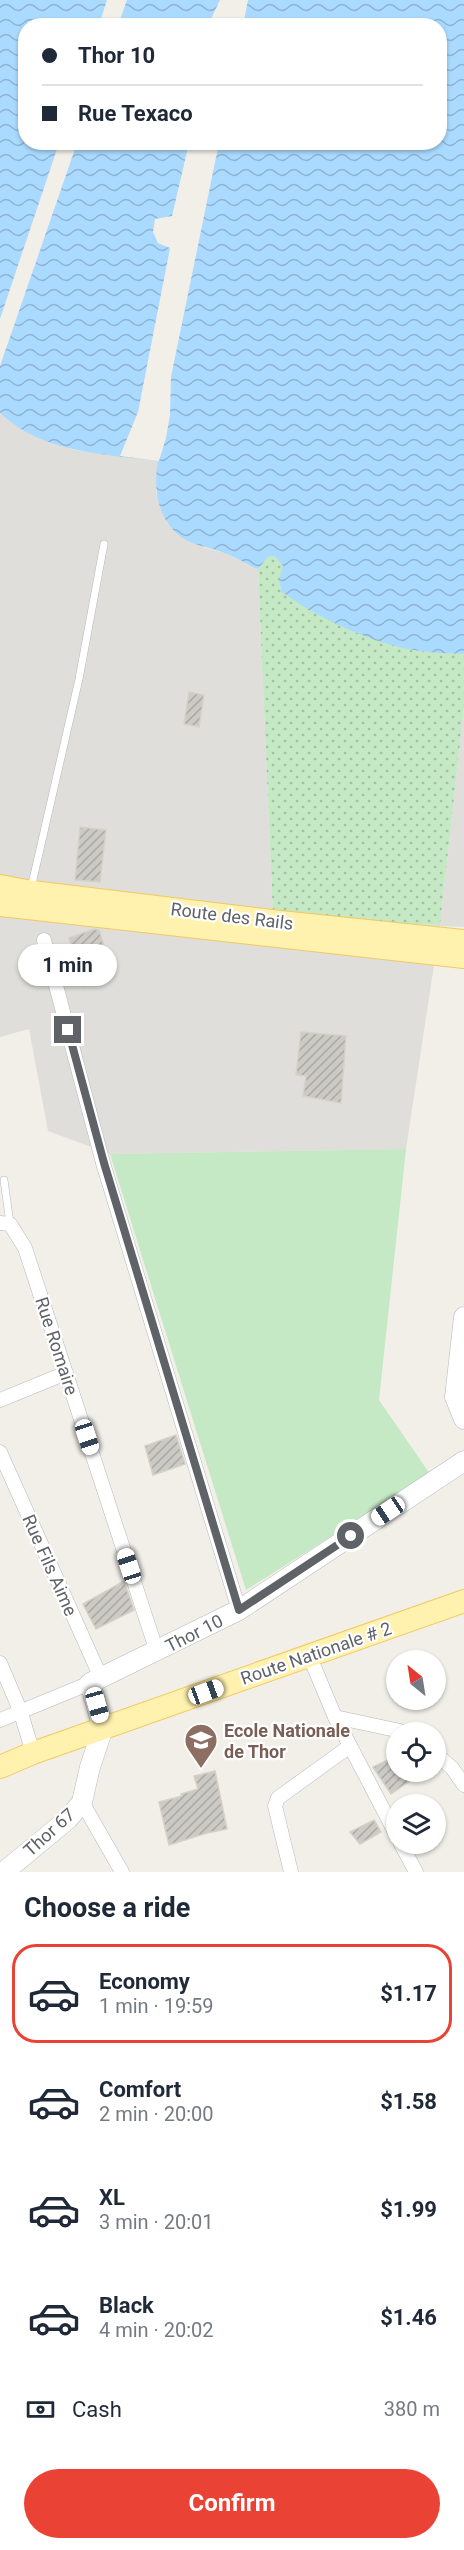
<!DOCTYPE html>
<meta charset="utf-8">
<style>
:root{--surface:#fff;--page:#f2f2f3;--text:#1f2937;--muted:#747a83;--line:#e0e1e3;--accent:#ea4335}
body{margin:0;font-family:Roboto,sans-serif;background:var(--page);color:var(--text);height:100vh;display:flex;flex-direction:column;font-size:22px;white-space:nowrap}
*{box-sizing:border-box;margin:0}
p{font-size:20px;color:var(--muted)}
.icon{flex:none;width:33px;height:33px;fill:none;stroke:currentColor;stroke-width:2;stroke-linecap:round;stroke-linejoin:round}
.map{position:relative;height:1872px;overflow:hidden}
.sheet{display:flex;flex-direction:column;background:var(--surface);flex:1}
.sheet>*{flex:none}
.guide{position:absolute;left:18px;top:18px;width:429px;height:132px;border-radius:24px;box-shadow:0 2px 4px #0004;display:grid;align-content:center;height:132px;padding:0 24px;background:var(--surface)}
.needle{width:39px;rotate:330deg}
.fabs{position:absolute;left:386px;top:1650px;display:grid;gap:12px}
.fabs a{display:grid;place-items:center;width:60px;height:60px;border-radius:50%;background:var(--surface);box-shadow:0 2px 4px #0004;font-size:30px}
.end{position:absolute;width:27px;height:27px;margin:-14px;border:8px solid #5f6368;background:#fff;box-shadow:0 0 0 3px #fff}
.from{border-radius:50%}
.bubble{position:absolute;height:42px;border-radius:21px;background:var(--surface);box-shadow:0 2px 4px #0004;font-size:20px;font-weight:700;line-height:42px;text-align:center}
.car{position:absolute;width:18px;height:36px;margin:-18px -9px;border-radius:8px;box-shadow:0 0 4px 2px #0007;background:linear-gradient(#fff 24%,#345 0 40%,#fff 0 76%,#345 0 86%,#fff 0)}
.guide b{display:flex;align-items:center;gap:21px;height:57px;font-size:22px}
.guide b+b{border-top:2px solid var(--line)}
.guide i{width:15px;height:15px;background:var(--text)}
ul{padding:0;list-style:none}
li{display:flex;align-items:center;gap:18px;height:99px;margin:0 12px 9px;padding:0 12px;border:3px solid transparent;border-radius:24px}
li div{flex:1}
li b{display:block;font-size:22px}
li em{font-style:normal;font-weight:700}
li.current{border-color:var(--accent)}
li>.icon{width:54px;height:54px;stroke-width:1.5}
h2{padding:0 24px;font-size:27px;line-height:72px}
.pay{display:flex;align-items:center;gap:15px;height:66px;padding:0 24px;font-size:22px}
.pay p{margin-inline-start:auto}
.button{display:flex;gap:12px;margin-top:auto;padding:12px 24px}
.button a{flex:1;height:69px;border-radius:36px;background:var(--accent);color:#fff;font-size:24px;font-weight:700;line-height:69px;text-align:center}
.map>svg:first-child{display:block}
.industrial{fill:#e0deda}
.grass{fill:url(#grass-dots)}
.green{fill:#c5e8c5}
.water{fill:url(#water-waves);fill-rule:evenodd}
.pier{fill:#f1efe8}
.building{fill:url(#building-hatch);stroke:#d6d1c6;stroke-width:1.5}
.lines{fill:none;stroke-linecap:round;stroke-linejoin:round}
.lane-casing{stroke:#b5b8bc;stroke-width:8}
.street-casing{stroke:#b5b8bc;stroke-width:15}
.secondary-casing{stroke:#b6babf;stroke-width:21}
.primary-casing{stroke:#f2c960;stroke-width:24}
.lane{stroke:#fff;stroke-width:7}
.street{stroke:#fff;stroke-width:14}
.secondary{stroke:#fff;stroke-width:20}
.primary{stroke:#fff2af;stroke-width:22}
.route{stroke:#5f6368;stroke-width:8}
.labels{text-anchor:middle;dominant-baseline:central;stroke-width:4.5;stroke-linejoin:round;paint-order:stroke}
.street-label{font-size:18px;fill:#5f6368;stroke:#fff}
.education-label{font-size:18px;font-weight:bold;fill:#785e54;stroke:#fff;text-anchor:start}
</style>
<div class="map">
<svg width="464" height="1872" viewBox="0 0 464 1872">
<defs>
<pattern id="grass-dots" width="8" height="8" patternUnits="userSpaceOnUse" patternTransform="scale(1.5)"><rect width="8" height="8" fill="#c5e8c5"/><path d="M2 2h.1M6 6h.1" fill="none" stroke="#a3c0a4" stroke-width="1.8" stroke-linecap="round"/></pattern>
<pattern id="water-waves" width="16" height="10" patternUnits="userSpaceOnUse" patternTransform="scale(1.5)"><rect width="16" height="10" fill="#aadaff"/><path d="M0 5q4-4 8 0t8 0" fill="none" stroke="#8eb4d2"/></pattern>
<pattern id="building-hatch" width="6" height="6" patternUnits="userSpaceOnUse" patternTransform="scale(1.5)"><rect width="6" height="6" fill="#cccac5"/><path d="M-1 1l2-2M0 6l6-6M5 7l2-2" fill="none" stroke="#a9a8a4"/></pattern>
</defs>
<rect width="100%" height="100%" fill="#f1efe8"/>
<path class="industrial" d="M0,413L8,420L74,450L159,461L156,492L167,523L181,537L205,548L225,553L258,569L273,917L440,925L464,707V927L440,926L406,1149L110,1154L48,1131L29,1029L0,1037Z"/>
<path class="grass" d="M269,556H274L283,566L410,650L464,654V707L440,925L273,917L258,569Z"/>
<path class="green" d="M406,1149L379,1400L430,1474L246,1590L110,1154Z"/>
<path class="water" d="M0,0H464V654C446,653 426,653 408,649C365,640 318,618 282,592L279,580L283,566L274,556H269L258,569C246,564 236,557 224,553C210,547 194,546 181,537C157,519 153,488 158,461C104,454 42,453 0,413ZM26,26H440V142H26Z"/>
<g class="pier">
<path d="M107,0H127L118,25H99Z"/>
<path d="M220,0H248L243,25H208Z"/>
<path d="M59,143H77L0,366V319Z"/>
<path d="M189,143H219L171,377L170,415L166,438L159,461L120,456L138,412L170,248L158,243L153,232L155,219L172,216Z"/>
</g>
<g class="building">
<path d="M189,692L204,695L199,727L184,724Z"/>
<path d="M80,827L106,830L100,882L75,880Z"/>
<path d="M94,929L99,930L114,977L84,986L69,938Z"/>
<path d="M301,1032L346,1036L341,1103L303,1096L306,1076L296,1075Z"/>
<path d="M176,1435L185,1464L153,1475L145,1446Z"/>
<path d="M124,1581L134,1610L96,1629L83,1604Z"/>
<path d="M396,1756V1772H423L391,1794L373,1767Z"/>
<path d="M215,1771L227,1829L207,1833L169,1845L159,1802L182,1796L181,1794L198,1789L194,1776Z"/>
<path d="M374,1820L381,1832L360,1844L350,1832Z"/>
</g>
<g class="lines">
<defs>
<g id="lane">
<path d="M32,884L79,679L104,544"/>
<path d="M4,1180L10,1224"/>
</g>
<g id="street">
<path d="M44,940L103,1163L239,1610"/>
<path d="M0,1223L10,1224L25,1248L157,1652"/>
<path d="M0,1400L66,1373"/>
<path d="M0,1452L101,1678"/>
<path d="M309,1655L335,1717L396,1834"/>
<path d="M0,1663L20,1710L33,1753"/>
<path d="M335,1717L405,1732"/>
<path d="M0,1720L90,1683"/>
<path d="M435,1753L452,1768L464,1785"/>
<path d="M82,1802L122,1872"/>
<path d="M401,1844L416,1872"/>
<path d="M291,1872L275,1806L278,1798L350,1746"/>
</g>
<g id="secondary">
<path d="M464,1317L455,1397L464,1419"/>
<path d="M4,1872L68,1819L82,1802L90,1767L103,1728L90,1683L239,1610L464,1461"/>
</g>
<g id="primary">
<path d="M0,886L32,892L280,922L464,941"/>
<path d="M0,905L464,957"/>
<path d="M0,1767L33,1753L464,1601"/>
</g>
</defs>
<use href="#lane" class="lane-casing"/>
<use href="#street" class="street-casing"/>
<use href="#secondary" class="secondary-casing"/>
<use href="#primary" class="primary-casing"/>
<use href="#lane" class="lane"/>
<use href="#street" class="street"/>
<use href="#secondary" class="secondary"/>
<use href="#primary" class="primary"/>
</g>
<g class="lines">
<path class="route" d="M68,1030L104,1163L239,1610L351,1536"/>
</g>
<defs>
<symbol id="school-pin" viewBox="-11 -11 22 30"><path d="M0 17L-7.5 6A9.5 9.5 0 1 1 7.5 6Z" fill="#8d6e63" stroke="#fff"/><path d="M0-5L7-2L0 1L-7-2ZM-4 1L0 2.5L4 1V4Q0 6-4 4Z" fill="#fff"/></symbol>
</defs>
<g fill-rule="evenodd">
<use href="#school-pin" x="182" y="1721" width="38" height="52"/>
</g>
<g class="labels">
<g class="street-label">
<text transform="translate(232 916) rotate(7)">Route des Rails</text>
<text transform="translate(57 1346) rotate(72)">Rue Romaire</text>
<text transform="translate(50 1565) rotate(66)">Rue Fils Aime</text>
<text transform="translate(194 1633) rotate(-27)">Thor 10</text>
<text transform="translate(316 1653) rotate(-19)">Route Nationale # 2</text>
<text transform="translate(49 1832) rotate(-42)">Thor 67</text>
</g>
<g class="education-label">
<text x="224" y="1730">Ecole Nationale<tspan x="224" dy="21">de Thor</tspan></text>
</g>
</g>
</svg>
<div class="fabs">
<a><svg class="needle" viewBox="-14 -14 28 28"><path d="M0-13l5 13h-10z" fill="#e53935"/><path d="M0 13l5-13h-10z" fill="#747a83"/></svg></a>
<a><svg class="icon" aria-label="locate" viewBox="0 0 24 24"><circle cx="12" cy="12" r="6"/><path d="M12 2v4M12 18v4M2 12h4M18 12h4"/></svg></a>
<a><svg class="icon" aria-label="layers" viewBox="0 0 24 24"><path d="M12 4l9 5-9 5-9-5zM3 14l9 5 9-5"/></svg></a>
</div>
<i class="end from" style="left:351px;top:1536px"></i>
<i class="end" style="left:68px;top:1030px"></i>
<div class="bubble" style="left:18px;top:944px;width:99px">1 min</div>
<i class="car" style="left:87px;top:1437px;rotate:162deg"></i>
<i class="car" style="left:388px;top:1511px;rotate:236deg"></i>
<i class="car" style="left:129px;top:1566px;rotate:342deg"></i>
<i class="car" style="left:206px;top:1692px;rotate:70deg"></i>
<i class="car" style="left:97px;top:1705px;rotate:164deg"></i>
<div class="guide">
<b><i class="from"></i>Thor 10</b>
<b><i></i>Rue Texaco</b>
</div>
</div>
<section class="sheet">
<h2>Choose a ride</h2>
<ul>
<li class="current"><svg class="icon" aria-label="car" viewBox="0 0 24 24"><path d="M5 17H2v-5l4-1 3-4h7l3 4 3 1v5h-3M9 17h6M6 11h13"/><circle cx="7" cy="17" r="2"/><circle cx="17" cy="17" r="2"/></svg><div><b>Economy</b><p>1 min · 19:59</p></div><em>$1.17</em></li>
<li><svg class="icon" aria-label="car" viewBox="0 0 24 24"><path d="M5 17H2v-5l4-1 3-4h7l3 4 3 1v5h-3M9 17h6M6 11h13"/><circle cx="7" cy="17" r="2"/><circle cx="17" cy="17" r="2"/></svg><div><b>Comfort</b><p>2 min · 20:00</p></div><em>$1.58</em></li>
<li><svg class="icon" aria-label="car" viewBox="0 0 24 24"><path d="M5 17H2v-5l4-1 3-4h7l3 4 3 1v5h-3M9 17h6M6 11h13"/><circle cx="7" cy="17" r="2"/><circle cx="17" cy="17" r="2"/></svg><div><b>XL</b><p>3 min · 20:01</p></div><em>$1.99</em></li>
<li><svg class="icon" aria-label="car" viewBox="0 0 24 24"><path d="M5 17H2v-5l4-1 3-4h7l3 4 3 1v5h-3M9 17h6M6 11h13"/><circle cx="7" cy="17" r="2"/><circle cx="17" cy="17" r="2"/></svg><div><b>Black</b><p>4 min · 20:02</p></div><em>$1.46</em></li>
</ul>
<div class="pay"><svg class="icon" aria-label="cash" viewBox="0 0 24 24"><path d="M3 7h18v10H3z"/><circle cx="12" cy="12" r="2"/></svg>Cash<p>380 m</p></div>
<div class="button"><a>Confirm</a></div>
</section>
